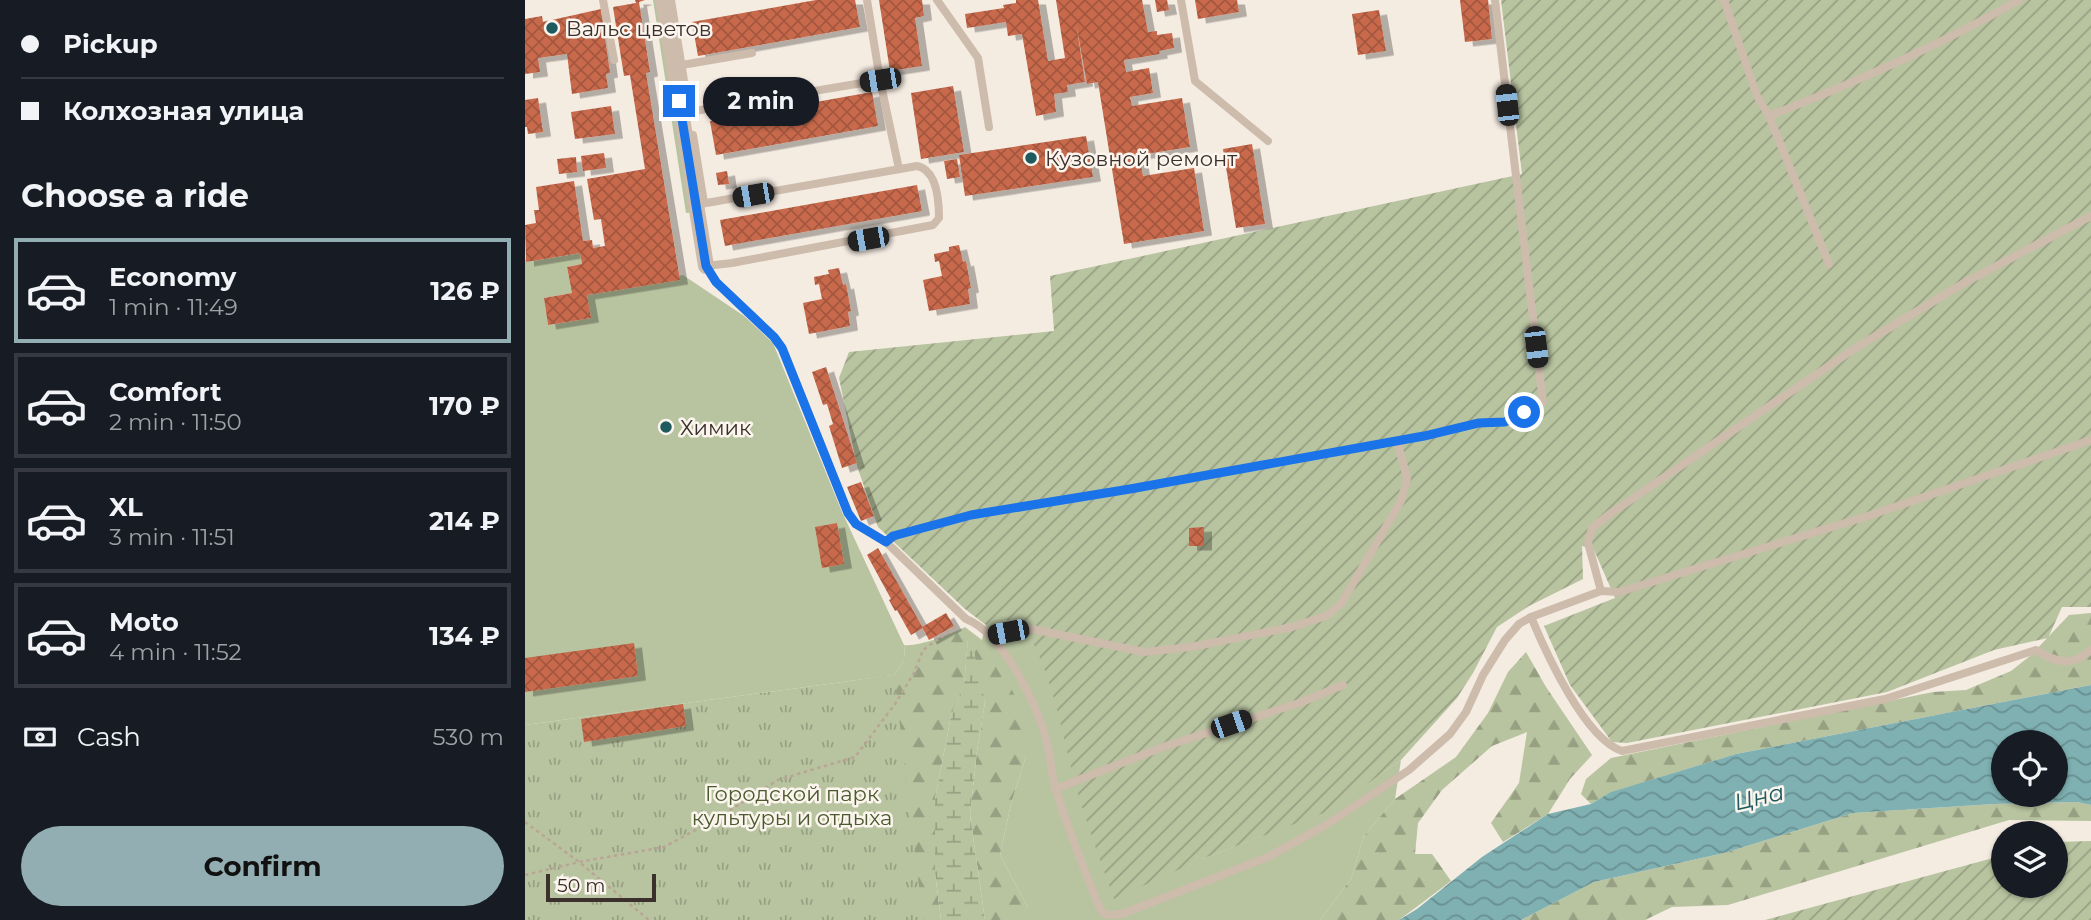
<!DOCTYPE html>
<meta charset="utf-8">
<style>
:root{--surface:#171b24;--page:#242831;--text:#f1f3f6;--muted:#9ea1a6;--line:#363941;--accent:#92aeb2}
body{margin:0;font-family:Montserrat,sans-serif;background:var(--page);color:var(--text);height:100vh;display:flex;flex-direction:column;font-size:26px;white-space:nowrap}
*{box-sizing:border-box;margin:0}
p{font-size:23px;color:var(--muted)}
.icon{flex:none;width:38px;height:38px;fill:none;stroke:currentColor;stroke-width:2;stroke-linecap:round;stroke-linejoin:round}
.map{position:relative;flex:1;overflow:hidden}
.details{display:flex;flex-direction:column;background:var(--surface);width:525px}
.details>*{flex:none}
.guide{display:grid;align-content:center;height:154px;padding:0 21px;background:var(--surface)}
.controls{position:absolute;left:1466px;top:730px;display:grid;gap:14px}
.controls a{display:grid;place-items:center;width:77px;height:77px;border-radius:50%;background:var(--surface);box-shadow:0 2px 5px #0004;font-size:35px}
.scale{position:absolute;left:21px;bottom:18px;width:110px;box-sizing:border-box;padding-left:7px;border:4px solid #3b302b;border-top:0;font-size:19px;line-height:24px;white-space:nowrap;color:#3b302b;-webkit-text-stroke:5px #fbf5ee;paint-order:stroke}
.end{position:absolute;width:32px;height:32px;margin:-16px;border:9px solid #1a73e8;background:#fff;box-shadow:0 0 0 4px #fff}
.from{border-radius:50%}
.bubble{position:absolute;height:49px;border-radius:24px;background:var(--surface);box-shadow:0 2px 5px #0004;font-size:23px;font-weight:700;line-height:49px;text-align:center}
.car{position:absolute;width:21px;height:42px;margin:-21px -10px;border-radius:9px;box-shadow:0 0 5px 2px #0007;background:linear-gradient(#222 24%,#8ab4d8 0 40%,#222 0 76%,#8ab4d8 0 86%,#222 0)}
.guide b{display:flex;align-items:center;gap:24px;height:66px;font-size:26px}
.guide b+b{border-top:2px solid var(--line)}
.guide i{width:18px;height:18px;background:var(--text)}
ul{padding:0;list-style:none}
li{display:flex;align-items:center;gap:21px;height:105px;margin:0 14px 10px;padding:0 7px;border:4px solid var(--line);border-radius:0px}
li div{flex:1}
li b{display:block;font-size:26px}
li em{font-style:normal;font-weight:700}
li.active{border-color:var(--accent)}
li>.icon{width:63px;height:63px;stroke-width:1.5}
h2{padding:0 21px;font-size:32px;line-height:84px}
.pay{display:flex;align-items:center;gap:18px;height:77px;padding:0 21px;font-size:26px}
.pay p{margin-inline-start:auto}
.button{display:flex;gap:14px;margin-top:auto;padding:14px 21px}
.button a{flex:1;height:80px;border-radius:42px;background:var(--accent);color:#111;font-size:28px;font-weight:700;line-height:80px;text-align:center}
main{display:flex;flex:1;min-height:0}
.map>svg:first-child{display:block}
.grass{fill:#b8c4a0}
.forest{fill:url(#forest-firs)}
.wetland{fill:url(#wetland-marsh)}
.park{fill:url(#park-tufts)}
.garden{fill:url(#garden-furrows)}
.water{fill:url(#water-waves);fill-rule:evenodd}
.building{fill:url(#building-cross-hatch);filter:url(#shadow)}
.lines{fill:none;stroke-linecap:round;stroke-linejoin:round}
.path{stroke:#b9a596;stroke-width:2.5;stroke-dasharray:3.5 3.5;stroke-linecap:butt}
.lane{stroke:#cdbbac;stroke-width:8}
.street{stroke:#cdbbac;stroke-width:16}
.route{stroke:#1a73e8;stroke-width:9}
.poi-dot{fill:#1f5a5e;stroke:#fbf5ee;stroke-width:2.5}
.labels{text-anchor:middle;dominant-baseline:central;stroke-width:5;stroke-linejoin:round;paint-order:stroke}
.poi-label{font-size:21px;fill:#3b302b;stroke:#fbf5ee;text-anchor:start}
.park-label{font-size:21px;fill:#4a5a2e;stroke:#fbf5ee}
.water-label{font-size:23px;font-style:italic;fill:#1f5a5e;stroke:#fbf5ee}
</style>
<main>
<section class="details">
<div class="guide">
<b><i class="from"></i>Pickup</b>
<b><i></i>Колхозная улица</b>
</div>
<h2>Choose a ride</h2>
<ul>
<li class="active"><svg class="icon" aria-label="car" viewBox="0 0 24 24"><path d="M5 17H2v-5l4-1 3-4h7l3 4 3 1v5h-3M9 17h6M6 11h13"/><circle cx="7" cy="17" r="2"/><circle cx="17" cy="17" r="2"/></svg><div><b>Economy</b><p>1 min · 11:49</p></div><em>126 ₽</em></li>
<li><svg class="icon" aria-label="car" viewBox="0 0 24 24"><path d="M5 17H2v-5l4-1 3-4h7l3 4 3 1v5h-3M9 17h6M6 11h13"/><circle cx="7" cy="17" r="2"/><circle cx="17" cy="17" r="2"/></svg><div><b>Comfort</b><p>2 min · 11:50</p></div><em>170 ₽</em></li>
<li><svg class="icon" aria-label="car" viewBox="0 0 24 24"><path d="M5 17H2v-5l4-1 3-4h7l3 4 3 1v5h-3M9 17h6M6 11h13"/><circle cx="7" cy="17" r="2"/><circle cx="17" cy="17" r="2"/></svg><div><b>XL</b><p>3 min · 11:51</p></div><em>214 ₽</em></li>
<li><svg class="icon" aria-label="car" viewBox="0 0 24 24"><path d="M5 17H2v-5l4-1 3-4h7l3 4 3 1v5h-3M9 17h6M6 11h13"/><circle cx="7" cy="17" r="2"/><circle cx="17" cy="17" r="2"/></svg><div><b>Moto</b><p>4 min · 11:52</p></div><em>134 ₽</em></li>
</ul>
<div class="pay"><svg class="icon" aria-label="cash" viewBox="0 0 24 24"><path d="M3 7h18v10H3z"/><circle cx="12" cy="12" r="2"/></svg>Cash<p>530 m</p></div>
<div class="button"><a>Confirm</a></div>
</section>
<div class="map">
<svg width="1566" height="920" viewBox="0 0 1566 920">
<defs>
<pattern id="forest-firs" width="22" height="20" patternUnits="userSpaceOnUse" patternTransform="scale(1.75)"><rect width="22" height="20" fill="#b8c4a0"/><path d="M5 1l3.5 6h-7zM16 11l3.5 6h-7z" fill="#97a083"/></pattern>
<pattern id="wetland-marsh" width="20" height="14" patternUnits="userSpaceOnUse" patternTransform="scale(1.75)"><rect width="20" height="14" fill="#b8c4a0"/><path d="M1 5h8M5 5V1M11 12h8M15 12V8" fill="none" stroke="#97a083"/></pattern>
<pattern id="park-tufts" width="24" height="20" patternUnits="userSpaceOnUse" patternTransform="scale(1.75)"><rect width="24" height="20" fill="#b8c4a0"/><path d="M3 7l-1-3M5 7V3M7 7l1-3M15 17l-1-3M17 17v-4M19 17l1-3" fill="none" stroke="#97a083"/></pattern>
<pattern id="garden-furrows" width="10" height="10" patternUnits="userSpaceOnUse" patternTransform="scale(1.75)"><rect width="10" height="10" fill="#b8c4a0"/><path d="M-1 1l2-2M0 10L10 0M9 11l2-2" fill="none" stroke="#97a083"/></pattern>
<pattern id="water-waves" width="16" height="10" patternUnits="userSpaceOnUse" patternTransform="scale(1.75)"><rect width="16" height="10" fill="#7fb0b2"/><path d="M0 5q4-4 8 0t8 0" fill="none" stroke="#699091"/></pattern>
<pattern id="building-cross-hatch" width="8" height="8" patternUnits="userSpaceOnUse" patternTransform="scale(1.75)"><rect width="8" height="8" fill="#c8694b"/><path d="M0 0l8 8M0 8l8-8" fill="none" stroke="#a4573f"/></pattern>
<filter id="shadow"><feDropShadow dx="8" dy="4.5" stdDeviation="0" flood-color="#0004"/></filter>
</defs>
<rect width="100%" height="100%" fill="#f4ebe1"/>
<g class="grass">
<path d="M128,0H134L168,212L161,213Z"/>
<path d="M55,253L57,264L42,267L47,293L19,298L23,325L65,318L62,295L158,275L219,316L248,343L317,512L379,645L380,659L369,675L0,725V257L1,262Z"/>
<path d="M481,620L497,624L677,859L804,810L876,760L870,799L839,836L826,879L795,920H503V908L475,855L486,804L501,756L457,640L461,624Z"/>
</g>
<g class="forest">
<path d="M1566,613V685L1211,754L1087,792L1066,804L1056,794L1061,779L1086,758L1408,692L1441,690L1486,671L1505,656L1544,615Z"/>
<path d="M440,627L457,640L478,669L494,706L501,756L486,804L475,855L503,908V920H460L445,815L452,751L460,702L443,640L439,685L426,716L410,799V873L416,920H212L332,680L369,675L380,659L379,645C394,647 426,634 440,627Z"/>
<path d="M1001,652L1021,687L1067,755L1045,779L1023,814L978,842L966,823L994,783L1002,732L967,746L917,790L893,823L890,854H907L926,881L874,920H795L826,879L839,836L870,799L931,757L963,713L983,672Z"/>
<path d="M1552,802L1566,805V821L1484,820L1203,905L1147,907L1120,920H996L1069,882L1199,853L1328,813L1469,804Z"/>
</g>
<path class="wetland" d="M443,639L447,641L460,702L452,751L445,815L460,920H416L410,873V799L426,716L439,684Z"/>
<path class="park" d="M369,675L398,920H0V725Z"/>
<g class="garden">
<path d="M976,0H1566V607H1537L1523,638L1469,650L1362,692L1102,743L1087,742L1045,685L1019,626L1090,598L1069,550L1057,546L1058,579L1004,606L972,627L948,673L932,698L876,760L804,811L677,859L589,899C576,862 562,825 551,787C538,737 526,665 497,624L481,620L461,625L440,609L353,527L332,466L314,378L324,352L529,331L525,276L997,174Z"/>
<path d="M1566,841V920H1240L1479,855V886H1531V842Z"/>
</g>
<path class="water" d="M1566,685V805L1552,802L1469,804L1328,813L1199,853L1069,882L996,920H874L892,909L957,857L1023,814L1066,804L1086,792L1211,754ZM1479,742H1531V794H1479Z"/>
<g class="building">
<path d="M110,0H120L114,2L125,72L121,73L155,280L62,295L66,318L23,325L19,298L47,293L42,267L57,264L55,253L1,262L0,225L11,223L9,210H14L11,187L49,181L58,241L67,240L68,248L80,246L76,219L69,220L62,179L120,169L105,75L99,76L88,7L111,3Z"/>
<path d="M291,0H330L335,27L173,56L167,22Z"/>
<path d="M354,0H397L399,16L390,18L397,66L365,71Z"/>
<path d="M491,0H513L523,61L540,58L531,0H617L623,32L632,31V35L647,33L649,48L634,51L635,54L599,60L601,72L624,68L628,93L605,97L607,106L657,98L665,147L614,155L618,176L669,168L679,231L599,244L573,82L562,84L551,23L560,82L542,85L543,92L529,94L531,112L511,116L497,34L483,36L481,22L442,28L440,14L479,8L478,5L491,3Z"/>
<path d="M630,0H642L644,10L632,12Z"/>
<path d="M670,0H712L714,12L673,19Z"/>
<path d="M935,0H963L967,39L940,42Z"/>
<path d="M76,9L85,73L81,74L83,88L47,94L42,54L13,58L15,72L0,74V19L17,16L18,22Z"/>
<path d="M854,10L861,51L833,55L827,14Z"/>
<path d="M428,86L439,152L396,159L386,93Z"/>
<path d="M347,92L353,126L191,155L185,121Z"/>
<path d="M13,98L18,132L3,134L2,127H0V100Z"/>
<path d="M86,106L90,134L50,139L46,112Z"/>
<path d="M561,136L568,177L440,196L434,155Z"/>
<path d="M727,144L740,224L711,228L698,149Z"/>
<path d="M79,153L81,168L58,171L56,156Z"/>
<path d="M51,157L52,172L34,174L32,159Z"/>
<path d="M432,159L435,177L422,179L419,161Z"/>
<path d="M202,171L204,184L193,185L191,173Z"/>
<path d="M392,185L397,211L200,246L195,220Z"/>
<path d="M434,245L438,262L441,261L446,288L443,289L445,304L404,311L398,280L417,276L414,261L410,262L409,254L424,251V247Z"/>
<path d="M314,268L318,285L321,284L326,311L323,312L325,326L284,334L278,303L297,299L294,284L290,285L289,277L304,274L303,270Z"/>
<path d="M301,367L332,463L317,468L304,426L308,424L302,404L298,405L287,372Z"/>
<path d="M336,482L349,516L336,521L322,487Z"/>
<path d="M312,523L319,564L297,568L290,527Z"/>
<path d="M679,527V546H664V528Z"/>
<path d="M353,548L398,628L386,635L372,610L370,611L364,600L366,599L342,555Z"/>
<path d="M421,613L429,626L404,640L397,627Z"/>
<path d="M109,643L113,676L0,692V658Z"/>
<path d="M158,704L161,726L59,742L56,719Z"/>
</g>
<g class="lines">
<g class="path">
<path d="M0,822L54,862L124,920"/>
<path d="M0,875L54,862L139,847L191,819L253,780L330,757L370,704L389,673L398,650L433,625"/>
</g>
<g class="lane">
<path d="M78,0L89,60"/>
<path d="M146,0L164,112L355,80"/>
<path d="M342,0L355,80L374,169"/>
<path d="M412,0L453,58L464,127"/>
<path d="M656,0L670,81L743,141"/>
<path d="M1199,0L1232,96L1244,116L1304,264"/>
<path d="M157,65L227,53"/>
<path d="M1244,116C1329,83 1415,45 1494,0"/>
<path d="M168,135L179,203"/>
<path d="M170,205L392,166C412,170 414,200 414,218L408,225L207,263L181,266L191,282L249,337L257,348L323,513L331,524L361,542L441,619C478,633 513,706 522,742C526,758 526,775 531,790C543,830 559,868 574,907L581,915L597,914L743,857L801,825L884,770L925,734L941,712L958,675L980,640L994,624L1006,617C1021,653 1060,739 1097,751L1360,699L1511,650C1532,663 1546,667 1566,650"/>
<path d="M361,542L368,536L446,515L605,489L899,436L953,423L980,422L1018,402L970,0"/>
<path d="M1076,591L1094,592L1343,516L1566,440"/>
<path d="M1006,617L1076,591L1063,543L1067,528L1086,513L1329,349L1439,283L1566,216"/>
<path d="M464,636L502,628L619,652L666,647L767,627L801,616L816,604L876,501L882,478L872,441"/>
<path d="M530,789L638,747L777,702L818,685"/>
</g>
<path class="street" d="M138,0L181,266"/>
</g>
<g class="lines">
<path class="route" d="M154,101L181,266L191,282L249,337L257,348L323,513L331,524L361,542L368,536L446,515L605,489L899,436L953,423L980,422L999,412"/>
</g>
<g class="poi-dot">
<circle cx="27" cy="28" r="7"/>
<circle cx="506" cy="158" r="7"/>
<circle cx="141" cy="427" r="7"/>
</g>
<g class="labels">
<g class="poi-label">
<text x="41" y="28">Вальс цветов</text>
<text x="520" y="158">Кузовной ремонт</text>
<text x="155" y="427">Химик</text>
</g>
<g class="park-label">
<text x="267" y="793">Городской парк<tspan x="267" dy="24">культуры и отдыха</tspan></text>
</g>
<g class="water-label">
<text transform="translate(1234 797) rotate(-13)">Цна</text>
</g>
</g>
</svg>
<div class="controls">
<a><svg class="icon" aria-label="locate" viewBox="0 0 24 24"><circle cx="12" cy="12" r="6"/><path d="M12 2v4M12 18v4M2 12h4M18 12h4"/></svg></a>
<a><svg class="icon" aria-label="layers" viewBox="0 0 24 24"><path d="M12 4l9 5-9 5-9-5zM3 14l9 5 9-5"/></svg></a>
</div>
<div class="scale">50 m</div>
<i class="end from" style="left:999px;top:412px"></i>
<i class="end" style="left:154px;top:101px"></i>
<div class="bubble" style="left:178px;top:77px;width:116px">2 min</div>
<i class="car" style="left:355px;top:80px;rotate:261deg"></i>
<i class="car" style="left:982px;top:105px;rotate:354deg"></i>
<i class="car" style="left:228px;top:195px;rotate:260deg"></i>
<i class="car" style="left:343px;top:239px;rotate:260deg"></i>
<i class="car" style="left:1011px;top:347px;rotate:173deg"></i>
<i class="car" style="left:483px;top:632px;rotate:259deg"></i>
<i class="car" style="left:706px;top:724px;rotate:71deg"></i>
</div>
</main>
